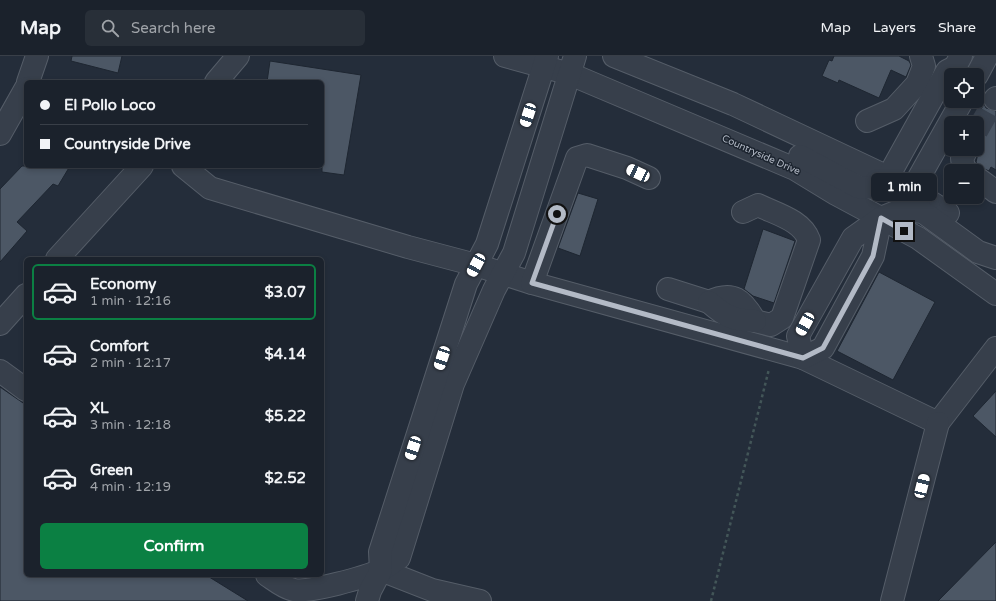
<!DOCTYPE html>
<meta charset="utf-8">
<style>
:root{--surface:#1b222c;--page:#282f38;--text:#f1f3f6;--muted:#a0a4a9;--line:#393f48;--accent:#0b8043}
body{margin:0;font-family:"Varela Round",sans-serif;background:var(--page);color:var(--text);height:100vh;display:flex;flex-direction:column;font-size:15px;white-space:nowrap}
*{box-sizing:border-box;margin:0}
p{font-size:13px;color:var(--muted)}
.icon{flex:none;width:22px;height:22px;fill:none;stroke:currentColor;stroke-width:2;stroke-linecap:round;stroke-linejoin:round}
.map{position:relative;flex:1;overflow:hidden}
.panel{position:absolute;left:24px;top:201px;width:300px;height:320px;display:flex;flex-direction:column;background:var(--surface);border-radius:6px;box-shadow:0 2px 6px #0003,0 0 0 1px var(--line)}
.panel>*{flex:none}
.top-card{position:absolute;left:24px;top:24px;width:300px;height:88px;border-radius:6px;box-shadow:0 2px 6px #0003,0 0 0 1px var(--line);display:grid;align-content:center;height:88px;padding:0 16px;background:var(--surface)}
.buttons{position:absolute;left:944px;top:12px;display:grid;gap:8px}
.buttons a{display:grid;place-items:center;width:40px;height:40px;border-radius:6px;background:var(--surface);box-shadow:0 2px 6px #0003,0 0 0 1px var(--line);font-size:20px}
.end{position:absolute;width:18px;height:18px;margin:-9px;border:5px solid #b3bac6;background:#111;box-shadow:0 0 0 2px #111}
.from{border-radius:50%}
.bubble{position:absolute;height:28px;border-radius:6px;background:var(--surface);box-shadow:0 2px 6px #0003,0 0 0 1px var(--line);font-size:13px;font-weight:700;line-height:28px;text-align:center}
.car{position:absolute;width:12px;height:24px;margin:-12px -6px;border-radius:5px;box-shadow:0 0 3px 1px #0007;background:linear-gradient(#fff 24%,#345 0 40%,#fff 0 76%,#345 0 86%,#fff 0)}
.top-card b{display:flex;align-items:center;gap:14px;height:38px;font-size:15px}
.top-card b+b{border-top:1px solid var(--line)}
.top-card i{width:10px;height:10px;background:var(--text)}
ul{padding:7px 0 0;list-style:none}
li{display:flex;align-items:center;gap:12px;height:56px;margin:0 8px 6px;padding:0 8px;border:2px solid transparent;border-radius:6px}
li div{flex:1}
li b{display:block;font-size:15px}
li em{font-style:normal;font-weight:700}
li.on{border-color:var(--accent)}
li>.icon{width:36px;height:36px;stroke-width:1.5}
.cta{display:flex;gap:8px;margin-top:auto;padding:8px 16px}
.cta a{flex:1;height:46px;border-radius:6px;background:var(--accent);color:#fff;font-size:16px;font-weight:700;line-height:46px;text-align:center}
header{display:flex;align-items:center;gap:24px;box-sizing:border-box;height:56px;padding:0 20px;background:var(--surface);border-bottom:1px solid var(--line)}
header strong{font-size:19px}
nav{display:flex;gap:22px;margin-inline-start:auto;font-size:14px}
.search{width:280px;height:36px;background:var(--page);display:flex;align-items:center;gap:10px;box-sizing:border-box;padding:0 14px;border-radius:6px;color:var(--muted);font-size:15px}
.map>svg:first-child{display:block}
.building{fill:#4c5765;stroke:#1e2631}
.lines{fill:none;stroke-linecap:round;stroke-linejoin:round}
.minor-tunnel{stroke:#39424f;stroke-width:22;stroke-dasharray:22 11;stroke-linecap:butt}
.minor-casing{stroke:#555d68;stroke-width:24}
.path{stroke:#435658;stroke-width:2.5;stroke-dasharray:3 3;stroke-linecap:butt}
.minor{stroke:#373f4b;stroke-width:22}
.route{stroke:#b3bac6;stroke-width:5}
.labels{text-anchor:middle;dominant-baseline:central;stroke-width:3;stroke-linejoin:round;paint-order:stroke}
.street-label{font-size:10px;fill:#b3bac6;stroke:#1c242f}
</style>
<header>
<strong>Map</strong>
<div class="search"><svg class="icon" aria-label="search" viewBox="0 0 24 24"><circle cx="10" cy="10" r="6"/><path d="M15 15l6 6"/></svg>Search here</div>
<nav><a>Map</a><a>Layers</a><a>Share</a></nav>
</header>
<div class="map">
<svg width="996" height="545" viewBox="0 0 996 545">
<rect width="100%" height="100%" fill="#242d3a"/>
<g class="building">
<path d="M72,0H122L118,17L71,5Z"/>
<path d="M834,0H899L909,5L911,9L906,21L891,14L879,42L839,24L838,27L822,20L829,4L832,5Z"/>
<path d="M270,5L361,19L344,119L322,116V26H267Z"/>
<path d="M984,48L986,52L996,55V114L991,111L989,115L978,110L976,106L979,93L977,86V60Z"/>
<path d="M22,110H70L58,130L53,128L17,166L27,175L0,206V133Z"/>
<path d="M578,137L598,143L580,200L558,192Z"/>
<path d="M763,173L795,185L774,247L753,240L744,233Z"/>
<path d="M879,216L935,246L893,324L837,295Z"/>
<path d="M0,331L26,349V519H206L248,545H0Z"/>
<path d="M996,335V381L973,360Z"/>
<path d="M996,486V545H938Z"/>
</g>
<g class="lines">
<path class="minor-tunnel" d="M977,75L995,43"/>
<defs>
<g id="minor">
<path d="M505,0L570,18L795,113L836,138L918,182L996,238"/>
<path d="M614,0L733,48L888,121L912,134L948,157"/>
<path d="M977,19L987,0"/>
<path d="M28,26L37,0"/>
<path d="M216,26L238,0"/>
<path d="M995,43L996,42"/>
<path d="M867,65L894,53L917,28L924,10L921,0"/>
<path d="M0,78L26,32"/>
<path d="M967,93L962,103L964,111L967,115"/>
<path d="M800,100L858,131L912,134L962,45"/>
<path d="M183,110L210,132L408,191L476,209L532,227L803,302L938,367L996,292"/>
<path d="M888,121L947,15L955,11L961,0"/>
<path d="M977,122L996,136"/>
<path d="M881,162L873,200L823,292L803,302L798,280L853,182L881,162L901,154L923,156L978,196L996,202"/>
<path d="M57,203L142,110"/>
<path d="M532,227L577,102L587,99L627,112L649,122"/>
<path d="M668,233L709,246C733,234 743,244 755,265L771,269L782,262L809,184C802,164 776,158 758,149L743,156"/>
<path d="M709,246C726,261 733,264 755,265"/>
<path d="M0,268L26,239"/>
<path d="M0,315L26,334"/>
<path d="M381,514L432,534L480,545"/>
<path d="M267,519C276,525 284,532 294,534C309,537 366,521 381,514C387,511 393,506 399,502L453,328L494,234L514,197L575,0"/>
<path d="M367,545L370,535L381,514L380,496L466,228L487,188L547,0"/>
<path d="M892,545L938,367"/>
</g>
</defs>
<use href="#minor" class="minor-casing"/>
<path class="path" d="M711,545L769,313"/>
<use href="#minor" class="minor"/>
</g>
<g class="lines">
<path class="route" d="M557,158L532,227L803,302L823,292L873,200L881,162L904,175"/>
</g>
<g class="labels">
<g class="street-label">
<text transform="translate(761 99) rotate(24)">Countryside Drive</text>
</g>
</g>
</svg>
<div class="buttons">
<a><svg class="icon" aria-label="locate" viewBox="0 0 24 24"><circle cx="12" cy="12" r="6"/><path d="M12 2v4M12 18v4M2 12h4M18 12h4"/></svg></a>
<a>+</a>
<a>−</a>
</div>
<i class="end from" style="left:557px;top:158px"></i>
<i class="end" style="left:904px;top:175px"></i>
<div class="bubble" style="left:871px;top:117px;width:66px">1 min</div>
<i class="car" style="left:528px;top:59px;rotate:198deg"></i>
<i class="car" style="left:638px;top:117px;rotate:295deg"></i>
<i class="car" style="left:476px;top:209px;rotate:208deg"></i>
<i class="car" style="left:805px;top:268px;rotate:209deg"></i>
<i class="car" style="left:442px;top:302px;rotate:198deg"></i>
<i class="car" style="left:413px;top:392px;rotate:198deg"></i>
<i class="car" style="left:922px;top:430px;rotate:14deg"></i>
<div class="top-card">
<b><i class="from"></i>El Pollo Loco</b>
<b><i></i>Countryside Drive</b>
</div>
<section class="panel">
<ul>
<li class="on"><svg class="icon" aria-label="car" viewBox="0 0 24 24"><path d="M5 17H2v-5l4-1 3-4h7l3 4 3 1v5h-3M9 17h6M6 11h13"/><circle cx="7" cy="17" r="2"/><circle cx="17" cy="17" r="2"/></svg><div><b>Economy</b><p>1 min · 12:16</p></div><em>$3.07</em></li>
<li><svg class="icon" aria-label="car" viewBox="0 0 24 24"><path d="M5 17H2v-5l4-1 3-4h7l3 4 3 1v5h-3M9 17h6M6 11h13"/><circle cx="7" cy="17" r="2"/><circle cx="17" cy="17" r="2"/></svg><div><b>Comfort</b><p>2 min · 12:17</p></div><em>$4.14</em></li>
<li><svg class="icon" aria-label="car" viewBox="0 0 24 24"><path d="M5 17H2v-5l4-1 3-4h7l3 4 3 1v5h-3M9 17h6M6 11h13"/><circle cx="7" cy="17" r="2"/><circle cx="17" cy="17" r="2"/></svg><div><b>XL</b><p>3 min · 12:18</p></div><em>$5.22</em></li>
<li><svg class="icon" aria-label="car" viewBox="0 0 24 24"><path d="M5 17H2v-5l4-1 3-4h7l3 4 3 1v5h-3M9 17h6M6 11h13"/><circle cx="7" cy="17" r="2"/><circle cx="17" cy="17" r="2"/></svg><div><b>Green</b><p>4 min · 12:19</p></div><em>$2.52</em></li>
</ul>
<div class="cta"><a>Confirm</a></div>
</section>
</div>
